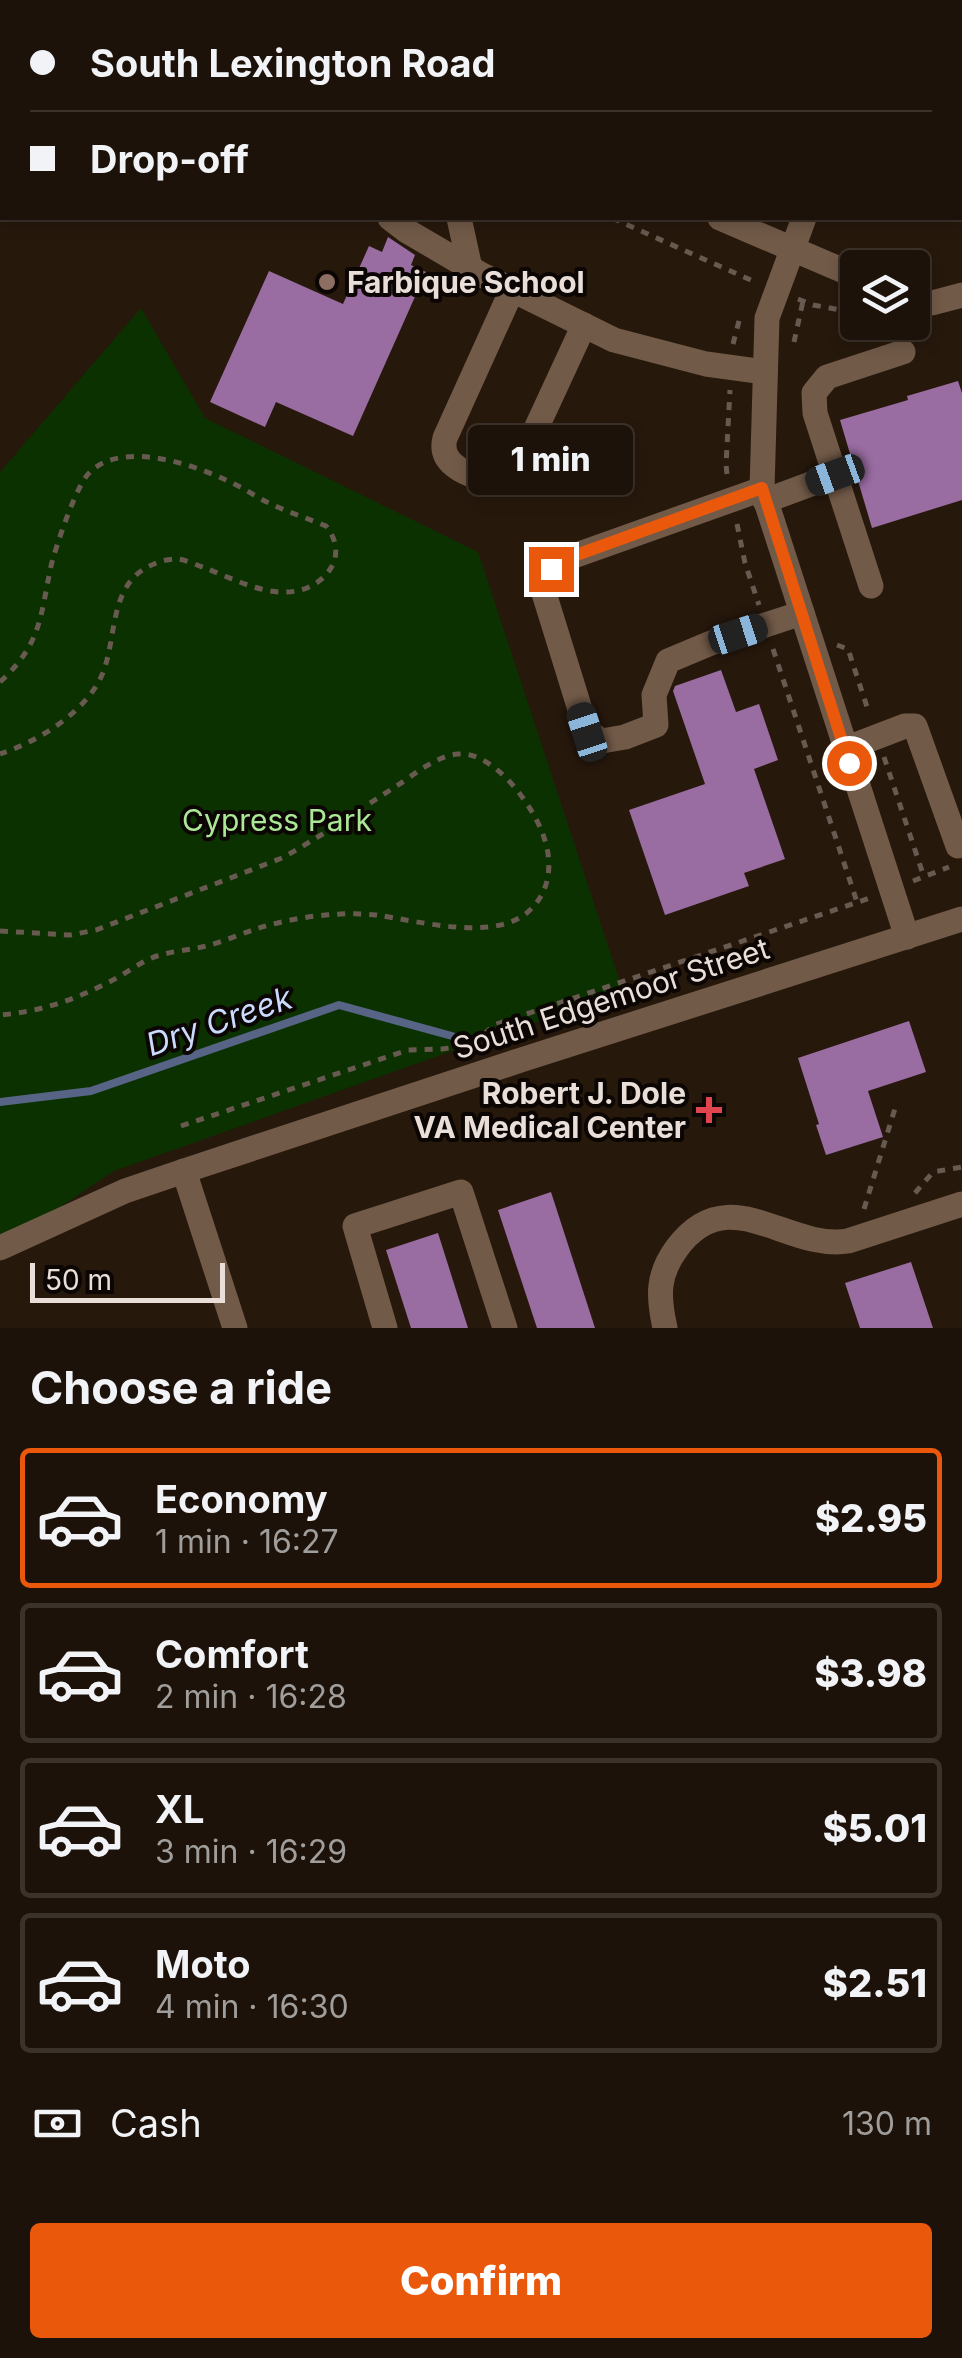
<!DOCTYPE html>
<meta charset="utf-8">
<style>
:root{--surface:#1d1209;--page:#251b12;--text:#f1f3f6;--muted:#a09e9c;--line:#3b322a;--accent:#ea580c}
body{margin:0;font-family:Inter,sans-serif;background:var(--page);color:var(--text);height:100vh;display:flex;flex-direction:column;font-size:38px;white-space:nowrap}
*{box-sizing:border-box;margin:0}
p{font-size:32px;color:var(--muted)}
.icon{flex:none;width:55px;height:55px;fill:none;stroke:currentColor;stroke-width:2;stroke-linecap:round;stroke-linejoin:round}
.map{position:relative;height:1328px;overflow:hidden}
.drawer{display:flex;flex-direction:column;background:var(--surface);flex:1}
.drawer>*{flex:none}
.banner{position:absolute;left:0px;top:0px;width:962px;height:220px;box-shadow:0 5px 15px #0003,0 0 0 2px var(--line);display:grid;align-content:center;height:220px;padding:0 30px;background:var(--surface)}
.tools{position:absolute;left:840px;top:250px;display:grid;gap:20px}
.tools a{display:grid;place-items:center;width:90px;height:90px;border-radius:10px;background:var(--surface);box-shadow:0 5px 15px #0003,0 0 0 2px var(--line);font-size:50px}
.scale{position:absolute;left:30px;bottom:25px;width:195px;box-sizing:border-box;padding-left:10px;border:5px solid #eadfd8;border-top:0;font-size:28px;line-height:35px;white-space:nowrap;color:#eadfd8;-webkit-text-stroke:8px #0b0503;paint-order:stroke}
.end{position:absolute;width:45px;height:45px;margin:-22px;border:12px solid #ea580c;background:#fff;box-shadow:0 0 0 5px #fff}
.from{border-radius:50%}
.bubble{position:absolute;height:70px;border-radius:10px;background:var(--surface);box-shadow:0 5px 15px #0003,0 0 0 2px var(--line);font-size:32px;font-weight:800;line-height:70px;text-align:center}
.car{position:absolute;width:30px;height:60px;margin:-30px -15px;border-radius:12px;box-shadow:0 0 8px 2px #0007;background:linear-gradient(#222 24%,#8ab4d8 0 40%,#222 0 76%,#8ab4d8 0 86%,#222 0)}
.banner b{display:flex;align-items:center;gap:35px;height:95px;font-size:38px}
.banner b+b{border-top:2px solid var(--line)}
.banner i{width:25px;height:25px;background:var(--text)}
ul{padding:0;list-style:none}
li{display:flex;align-items:center;gap:30px;height:140px;margin:0 20px 15px;padding:0 10px;border:5px solid var(--line);border-radius:10px}
li div{flex:1}
li b{display:block;font-size:38px}
li em{font-style:normal;font-weight:800}
li.selected{border-color:var(--accent)}
li>.icon{width:90px;height:90px;stroke-width:1.5}
h2{padding:0 30px;font-size:45px;line-height:120px}
.pay{display:flex;align-items:center;gap:25px;height:110px;padding:0 30px;font-size:38px}
.pay p{margin-inline-start:auto}
.cta{display:flex;gap:20px;margin-top:auto;padding:20px 30px}
.cta a{flex:1;height:115px;border-radius:10px;background:var(--accent);color:#fff;font-size:40px;font-weight:800;line-height:115px;text-align:center}
.map>svg:first-child{display:block}
.green{fill:#0c3100}
.lines{fill:none;stroke-linecap:round;stroke-linejoin:round}
.stream{stroke:#576485;stroke-width:8}
.building{fill:#996ca2}
.path{stroke:#685a50;stroke-width:5;stroke-dasharray:8 8;stroke-linecap:butt}
.minor{stroke:#725a48;stroke-width:25}
.route{stroke:#ea580c;stroke-width:12}
.education-dot{fill:#8d6e63;stroke:#0b0503;stroke-width:4}
.health-dot{fill:#e0444e;stroke:#0b0503;stroke-width:4}
.labels{text-anchor:middle;dominant-baseline:central;stroke-width:8;stroke-linejoin:round;paint-order:stroke}
.poi-label{font-size:30px;font-weight:bold;fill:#eadfd8;stroke:#0b0503;text-anchor:start}
.park-label{font-size:30px;fill:#abe896;stroke:#0b0503}
.street-label{font-size:30px;fill:#eadfd8;stroke:#0b0503}
.water-label{font-size:32px;font-style:italic;fill:#cadbfd;stroke:#0b0503}
</style>
<div class="map">
<svg width="962" height="1328" viewBox="0 0 962 1328">
<rect width="100%" height="100%" fill="#27180c"/>
<path class="green" d="M141,308L205,418L478,552L625,997L523,1026L114,1171L0,1247V472Z"/>
<g class="lines">
<path class="stream" d="M0,1102L91,1091L339,1005L452,1036"/>
</g>
<g class="building">
<path d="M388,237L415,255L411,265L426,272L353,436L276,402L265,427L210,402L269,271L343,304L369,246L382,252Z"/>
<path d="M958,381L962,393V500L872,528L840,420L908,400L907,396Z"/>
<path d="M721,670L736,712L759,704L778,760L754,769L785,859L744,873L749,886L665,915L629,810L705,784L673,691L675,686Z"/>
<path d="M909,1021L926,1072L868,1091L883,1137L826,1155L816,1125L819,1124L798,1058Z"/>
<path d="M551,1192L595,1328H537L498,1210Z"/>
<path d="M438,1233L468,1328H411L386,1250Z"/>
<path d="M911,1262L933,1328H860L845,1283Z"/>
</g>
<g class="lines">
<g class="path">
<path d="M532,2L533,0"/>
<path d="M877,2L878,0"/>
<path d="M612,218L755,282"/>
<path d="M798,299L813,305L858,313"/>
<path d="M794,342L803,301"/>
<path d="M733,344L740,317"/>
<path d="M727,474L726,465L730,390"/>
<path d="M737,524L745,563L759,605"/>
<path d="M837,645L848,649L869,713"/>
<path d="M773,649L857,902"/>
<path d="M0,682C42,643 40,617 51,566C56,546 76,486 89,473C124,437 205,468 242,488C251,493 260,499 269,503C287,512 307,518 326,526C335,537 338,549 334,562C329,574 319,583 307,588C273,601 237,580 205,568C196,565 185,559 176,559C169,559 160,561 154,564C104,584 120,645 98,683C78,717 36,742 0,754"/>
<path d="M884,757L924,877"/>
<path d="M913,881L949,867"/>
<path d="M0,931L70,935L96,930L282,858C322,836 359,810 398,785C415,774 436,756 458,754C493,751 531,803 542,832C553,859 552,889 530,910C496,943 420,921 376,915C339,911 293,917 256,929C240,934 223,942 206,946C187,951 165,951 147,960C132,968 117,979 101,986C69,1002 36,1012 0,1015"/>
<path d="M181,1126L408,1050L442,1049L472,1045L494,1025L870,898"/>
<path d="M915,1193L933,1172L962,1167"/>
<path d="M864,1209L897,1102"/>
</g>
<g class="minor">
<path d="M234,0L240,2"/>
<path d="M75,2L76,0"/>
<path d="M494,2L495,0"/>
<path d="M924,2L925,0"/>
<path d="M0,148L2,144"/>
<path d="M390,218L407,231L482,275L614,340L706,364L765,372"/>
<path d="M459,218L470,268"/>
<path d="M720,218L858,277"/>
<path d="M804,218L767,318L762,489L907,937"/>
<path d="M512,290L445,438C437,468 476,477 499,484L509,480L516,472L584,325"/>
<path d="M912,296L932,303L962,295"/>
<path d="M835,475L815,413L814,393L827,377L903,352"/>
<path d="M762,489L568,558L551,569L543,590L587,732L602,741L625,737L656,725L654,695L668,661L711,643L802,613"/>
<path d="M765,501L835,475L871,586"/>
<path d="M845,749L905,726H915L958,846"/>
<path d="M184,1171L235,1328"/>
<path d="M0,1248L125,1191L184,1171L521,1060L962,919"/>
<path d="M385,1328L355,1226L461,1192L505,1328"/>
<path d="M665,1328C658,1296 657,1275 677,1248C729,1178 786,1251 848,1241L962,1204"/>
</g>
</g>
<g class="lines">
<path class="route" d="M551,569L568,558L762,488L849,763"/>
</g>
<circle class="education-dot" cx="327" cy="282" r="10"/>
<path class="health-dot" d="M704 1095h10v10h10v10h-10v10h-10v-10h-10v-10h10z"/>
<g class="labels">
<g class="poi-label">
<text x="347" y="282">Farbique School</text>
<text x="686" y="1093" text-anchor="end">Robert J. Dole<tspan x="686" dy="34">VA Medical Center</tspan></text>
</g>
<g class="park-label">
<text x="277" y="820">Cypress Park</text>
</g>
<g class="street-label">
<text transform="translate(611 998) rotate(-18)">South Edgemoor Street</text>
</g>
<g class="water-label">
<text transform="translate(219 1021) rotate(-19)">Dry Creek</text>
</g>
</g>
</svg>
<div class="tools">
<a><svg class="icon" aria-label="layers" viewBox="0 0 24 24"><path d="M12 4l9 5-9 5-9-5zM3 14l9 5 9-5"/></svg></a>
</div>
<div class="scale">50 m</div>
<i class="end from" style="left:849px;top:763px"></i>
<i class="end" style="left:551px;top:569px"></i>
<div class="bubble" style="left:468px;top:425px;width:165px">1 min</div>
<i class="car" style="left:835px;top:475px;rotate:250deg"></i>
<i class="car" style="left:738px;top:634px;rotate:72deg"></i>
<i class="car" style="left:587px;top:732px;rotate:342deg"></i>
<div class="banner">
<b><i class="from"></i>South Lexington Road</b>
<b><i></i>Drop-off</b>
</div>
</div>
<section class="drawer">
<h2>Choose a ride</h2>
<ul>
<li class="selected"><svg class="icon" aria-label="car" viewBox="0 0 24 24"><path d="M5 17H2v-5l4-1 3-4h7l3 4 3 1v5h-3M9 17h6M6 11h13"/><circle cx="7" cy="17" r="2"/><circle cx="17" cy="17" r="2"/></svg><div><b>Economy</b><p>1 min · 16:27</p></div><em>$2.95</em></li>
<li><svg class="icon" aria-label="car" viewBox="0 0 24 24"><path d="M5 17H2v-5l4-1 3-4h7l3 4 3 1v5h-3M9 17h6M6 11h13"/><circle cx="7" cy="17" r="2"/><circle cx="17" cy="17" r="2"/></svg><div><b>Comfort</b><p>2 min · 16:28</p></div><em>$3.98</em></li>
<li><svg class="icon" aria-label="car" viewBox="0 0 24 24"><path d="M5 17H2v-5l4-1 3-4h7l3 4 3 1v5h-3M9 17h6M6 11h13"/><circle cx="7" cy="17" r="2"/><circle cx="17" cy="17" r="2"/></svg><div><b>XL</b><p>3 min · 16:29</p></div><em>$5.01</em></li>
<li><svg class="icon" aria-label="car" viewBox="0 0 24 24"><path d="M5 17H2v-5l4-1 3-4h7l3 4 3 1v5h-3M9 17h6M6 11h13"/><circle cx="7" cy="17" r="2"/><circle cx="17" cy="17" r="2"/></svg><div><b>Moto</b><p>4 min · 16:30</p></div><em>$2.51</em></li>
</ul>
<div class="pay"><svg class="icon" aria-label="cash" viewBox="0 0 24 24"><path d="M3 7h18v10H3z"/><circle cx="12" cy="12" r="2"/></svg>Cash<p>130 m</p></div>
<div class="cta"><a>Confirm</a></div>
</section>
